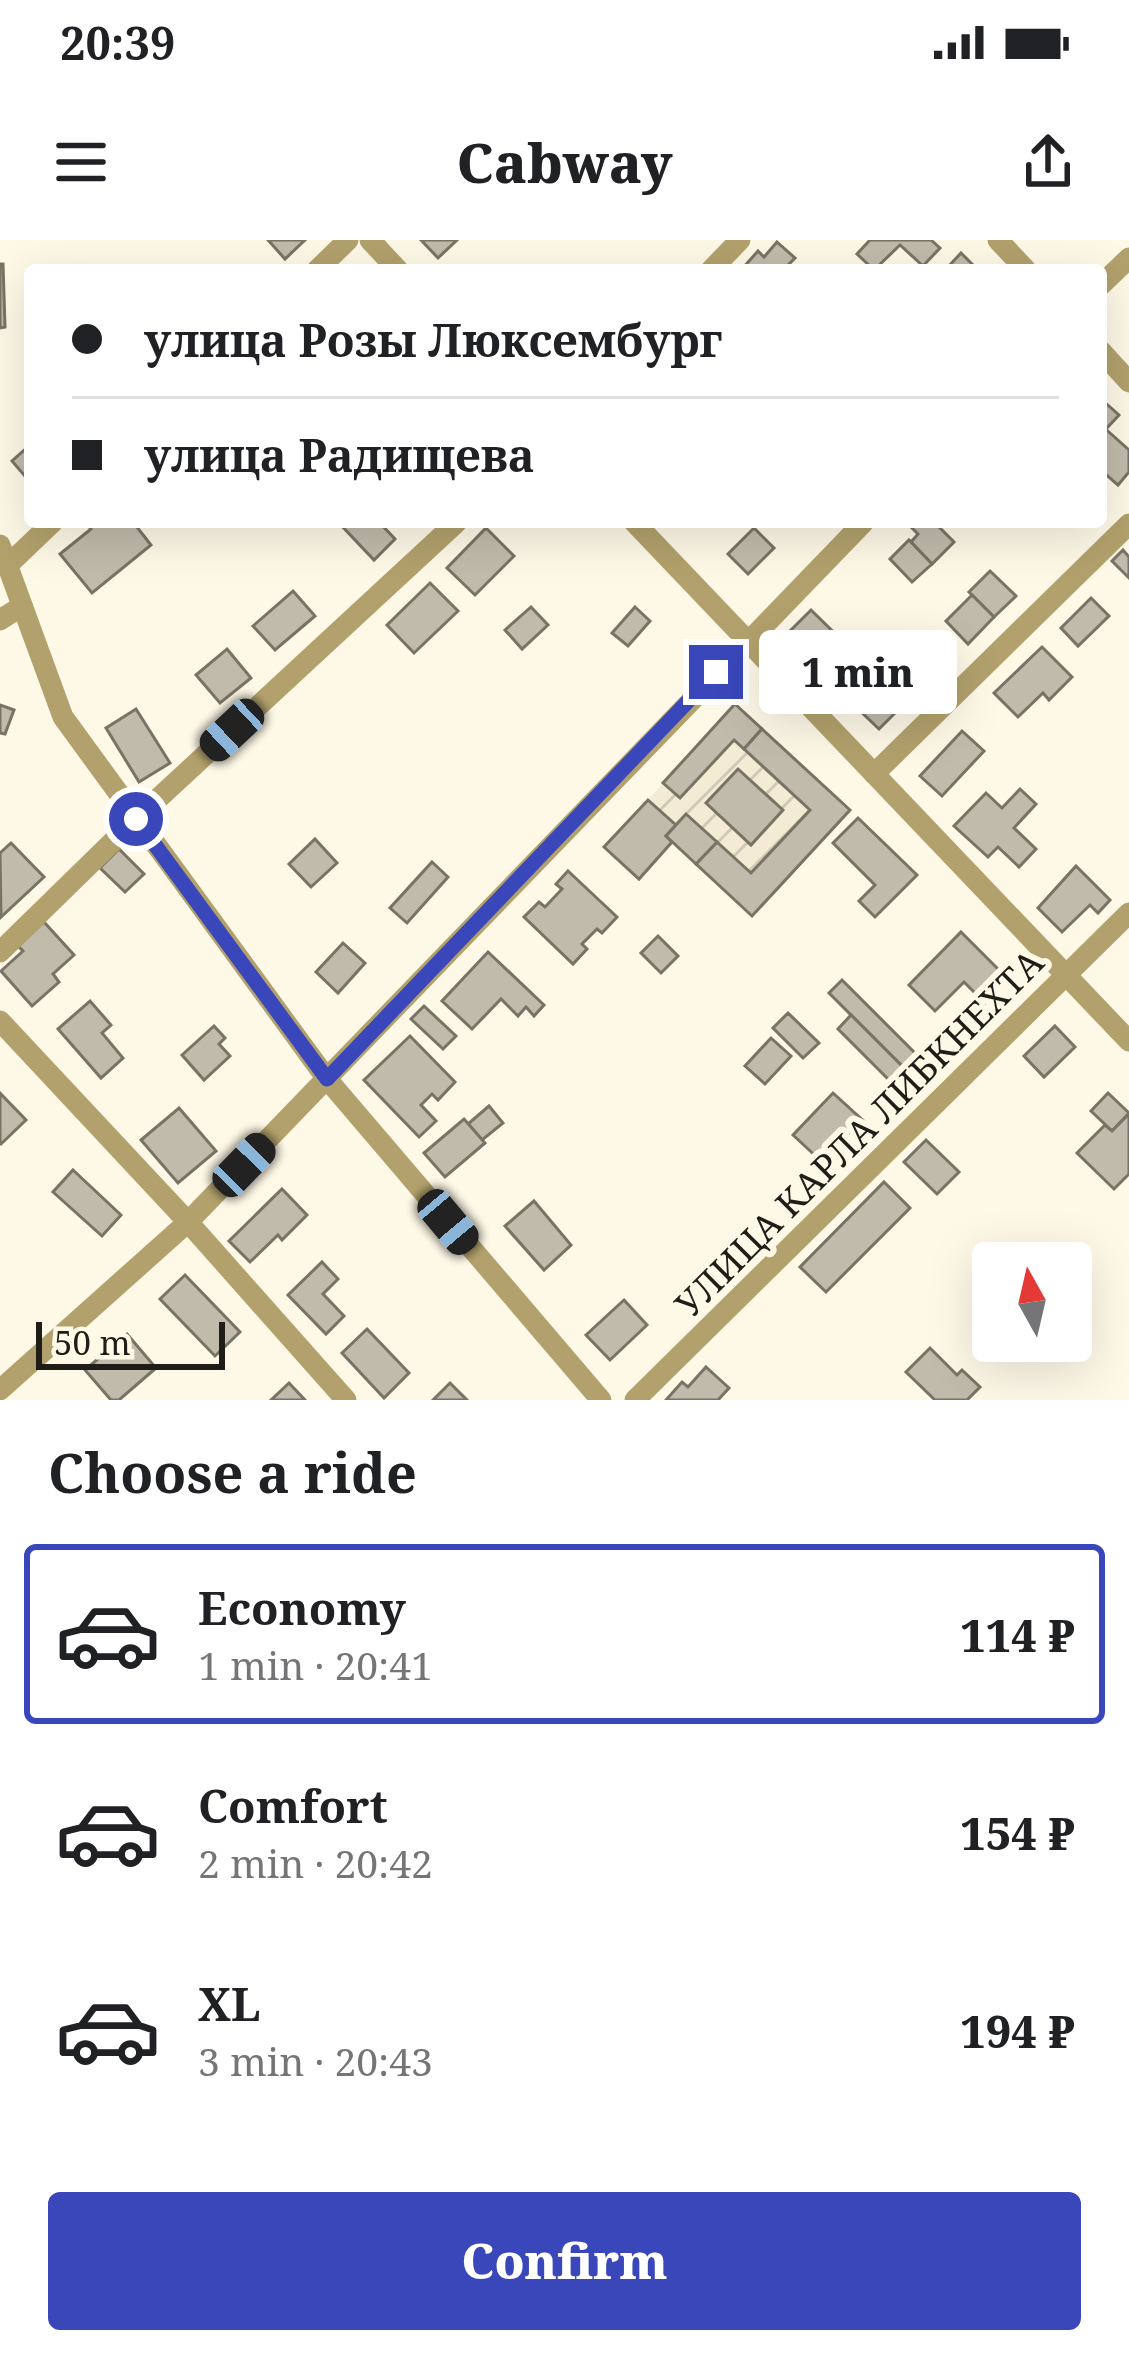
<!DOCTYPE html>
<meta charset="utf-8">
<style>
:root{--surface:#fff;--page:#f2f2f2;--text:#202124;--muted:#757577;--line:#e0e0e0;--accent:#3947ba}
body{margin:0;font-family:"Noto Serif",serif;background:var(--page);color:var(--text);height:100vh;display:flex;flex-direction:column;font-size:45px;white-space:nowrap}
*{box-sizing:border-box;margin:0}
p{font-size:39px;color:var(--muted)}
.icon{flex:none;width:66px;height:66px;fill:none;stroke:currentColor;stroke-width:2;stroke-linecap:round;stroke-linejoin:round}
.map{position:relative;height:1160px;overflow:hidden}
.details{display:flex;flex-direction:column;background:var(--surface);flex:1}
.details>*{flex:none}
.guide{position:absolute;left:24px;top:24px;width:1083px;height:264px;border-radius:12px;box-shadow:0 12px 48px #0002;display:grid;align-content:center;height:264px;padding:0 48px;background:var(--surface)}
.needle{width:78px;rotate:352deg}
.tools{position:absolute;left:972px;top:1002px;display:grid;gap:24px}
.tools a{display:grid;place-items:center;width:120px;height:120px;border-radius:12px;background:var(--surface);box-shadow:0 12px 48px #0002;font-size:60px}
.scale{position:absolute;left:36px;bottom:30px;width:189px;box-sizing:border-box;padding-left:12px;border:6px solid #1f1d17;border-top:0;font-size:33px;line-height:42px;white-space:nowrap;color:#1f1d17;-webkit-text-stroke:9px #fef8e7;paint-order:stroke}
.end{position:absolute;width:54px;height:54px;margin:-27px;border:15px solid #3947ba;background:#fff;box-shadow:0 0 0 6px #fff}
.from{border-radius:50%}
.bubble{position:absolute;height:84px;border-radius:12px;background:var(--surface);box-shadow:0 12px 48px #0002;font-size:39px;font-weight:800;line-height:84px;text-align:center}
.car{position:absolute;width:36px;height:72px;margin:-36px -18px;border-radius:15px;box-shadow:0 0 9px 3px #0007;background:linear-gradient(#222 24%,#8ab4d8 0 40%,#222 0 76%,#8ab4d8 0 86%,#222 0)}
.guide b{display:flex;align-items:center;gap:42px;height:114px;font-size:45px}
.guide b+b{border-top:3px solid var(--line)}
.guide i{width:30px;height:30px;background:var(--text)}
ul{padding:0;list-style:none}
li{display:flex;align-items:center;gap:36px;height:180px;margin:0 24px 18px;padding:0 24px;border:6px solid transparent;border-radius:12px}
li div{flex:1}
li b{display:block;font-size:45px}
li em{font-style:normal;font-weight:800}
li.current{border-color:var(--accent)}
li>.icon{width:108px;height:108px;stroke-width:1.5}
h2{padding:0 48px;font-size:54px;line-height:144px}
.button{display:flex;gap:24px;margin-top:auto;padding:24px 48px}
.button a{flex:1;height:138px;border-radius:12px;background:var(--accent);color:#fff;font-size:48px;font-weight:800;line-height:138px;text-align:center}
.status{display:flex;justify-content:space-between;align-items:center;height:84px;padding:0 60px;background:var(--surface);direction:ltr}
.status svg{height:33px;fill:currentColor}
header{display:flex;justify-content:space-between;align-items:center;height:156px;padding:0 48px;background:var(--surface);font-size:54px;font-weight:800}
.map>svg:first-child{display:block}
.industrial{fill:url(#industrial-furrows)}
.building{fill:#c1bbab;stroke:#787364;stroke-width:3}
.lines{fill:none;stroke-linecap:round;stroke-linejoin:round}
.street{stroke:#b2a16c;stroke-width:21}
.route{stroke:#3947ba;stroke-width:15}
.labels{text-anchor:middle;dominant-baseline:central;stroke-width:12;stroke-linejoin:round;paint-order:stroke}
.street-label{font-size:36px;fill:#1f1d17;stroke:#fef8e7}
</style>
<div class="status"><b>20:39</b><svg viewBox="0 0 49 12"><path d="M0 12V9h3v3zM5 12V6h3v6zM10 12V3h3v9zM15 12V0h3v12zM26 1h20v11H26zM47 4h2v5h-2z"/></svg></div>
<header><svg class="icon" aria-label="menu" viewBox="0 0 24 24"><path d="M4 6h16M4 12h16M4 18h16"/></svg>Cabway<svg class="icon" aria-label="share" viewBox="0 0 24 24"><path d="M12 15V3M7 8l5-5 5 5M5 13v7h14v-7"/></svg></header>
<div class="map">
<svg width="1129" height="1160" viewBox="0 0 1129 1160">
<defs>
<pattern id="industrial-furrows" width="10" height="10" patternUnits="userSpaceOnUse" patternTransform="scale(3)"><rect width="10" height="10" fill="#f3ebd3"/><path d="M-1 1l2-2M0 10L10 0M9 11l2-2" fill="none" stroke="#d0c9b4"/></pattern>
</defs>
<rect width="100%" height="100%" fill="#fef8e7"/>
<path class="industrial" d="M735,464L850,570L752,676L666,596L675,585L648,560Z"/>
<g class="building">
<path d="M268,0H305L285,19Z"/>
<path d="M421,0H457L438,18Z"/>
<path d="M870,0H931L940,8L923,26L900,5L874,30L857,14Z"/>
<path d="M777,2L795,18L783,30H741L758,11L764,17Z"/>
<path d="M961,13L978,30H951L948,27Z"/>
<path d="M0,24H3L5,87L0,88Z"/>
<path d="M1101,159L1119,175L1106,189L1101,185Z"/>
<path d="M1101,185L1129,210V232L1118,245L1101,230Z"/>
<path d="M30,205V242L12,221Z"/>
<path d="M85,282H133L151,305L92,353L60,314L91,289Z"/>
<path d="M338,282H379L395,299L374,320Z"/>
<path d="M906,282H934L954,302L932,324L911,302L918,294Z"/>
<path d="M486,288L514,316L475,355L447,328Z"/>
<path d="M754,288L774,308L748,334L728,314Z"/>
<path d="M909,300L932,324L912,342L890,319Z"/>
<path d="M1123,310L1129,317V338L1112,321Z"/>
<path d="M990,331L1016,356L994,377L969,352Z"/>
<path d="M430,343L458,371L414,413L387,385Z"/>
<path d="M293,351L315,376L275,410L253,386Z"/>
<path d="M972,355L994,377L968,404L946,381Z"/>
<path d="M1091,358L1109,376L1078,406L1061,388Z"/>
<path d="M531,367L548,385L522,409L505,390Z"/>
<path d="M635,367L650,381L628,406L612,393Z"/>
<path d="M811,370L858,416L831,443L784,397Z"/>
<path d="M1042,407L1072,437L1049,460L1043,453L1018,477L994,453Z"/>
<path d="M227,409L251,438L220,463L196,435Z"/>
<path d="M898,426L920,448L879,489L857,468Z"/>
<path d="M735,464L762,489L744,509L734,500L680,558L663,543Z"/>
<path d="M0,465L14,470L5,494L0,493Z"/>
<path d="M136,469L170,523L139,542L106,488Z"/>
<path d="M762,489L850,570L752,676L696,624L717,602L751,633L810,570L744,509Z"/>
<path d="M962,491L984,511L942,556L920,536Z"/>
<path d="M738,529L783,570L751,605L706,563Z"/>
<path d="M1020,549L1036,564L1014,588L1036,609L1019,627L998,607L988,617L954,586L986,553L1002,568Z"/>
<path d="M648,560L676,585L666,596L672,602L639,639L604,607Z"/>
<path d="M686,574L717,602L696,624L666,596Z"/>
<path d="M858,578L917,635L875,677L859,661L875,645L833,603Z"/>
<path d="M315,599L337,623L311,647L289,624Z"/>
<path d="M11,603L44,637L1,677L0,613Z"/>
<path d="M119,609L144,634L125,652L100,628Z"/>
<path d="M432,622L448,637L407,683L390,668Z"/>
<path d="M1076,626L1110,660L1098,673L1090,665L1062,692L1038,668Z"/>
<path d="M568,631L617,677L602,693L597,689L582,704L587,709L573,724L524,677L539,662L545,667L562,649L556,644Z"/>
<path d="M44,682L74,715L53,734L59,742L32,766L1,731L23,711L18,706Z"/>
<path d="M961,692L1008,739L985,763L964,742L935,771L909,745Z"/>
<path d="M658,696L678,716L661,733L641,713Z"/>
<path d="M343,703L365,723L338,753L316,732Z"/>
<path d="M488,712L544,765L534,776L526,767L518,776L501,759L472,789L442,761Z"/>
<path d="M842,740L931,829L918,842L829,753Z"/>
<path d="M90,761L111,785L102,793L123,818L101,838L58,789Z"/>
<path d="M424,766L456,796L443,809L411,779Z"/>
<path d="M788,773L819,803L803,818L773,788Z"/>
<path d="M851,775L918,842L904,855L838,789Z"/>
<path d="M214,786L225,798L219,804L230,816L204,840L182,815Z"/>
<path d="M1055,786L1075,807L1044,837L1024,816Z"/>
<path d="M410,796L455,842L438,860L432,854L421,865L436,881L419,897L364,840Z"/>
<path d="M771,798L791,816L765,844L745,826Z"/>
<path d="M0,853L26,880L1,904L0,903Z"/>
<path d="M833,853L869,886L859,898L851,891L822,922L793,895Z"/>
<path d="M1108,853L1129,873L1112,891L1091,871Z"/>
<path d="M489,866L503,883L482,900L468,884Z"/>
<path d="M179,868L216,911L178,943L141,900Z"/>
<path d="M1129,874V934L1114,949L1077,913L1105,885L1112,891Z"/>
<path d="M464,879L485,903L445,937L424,913Z"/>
<path d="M926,900L959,932L937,954L904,922Z"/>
<path d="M73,930L121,975L102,996L53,952Z"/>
<path d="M884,942L910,968L826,1052L800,1027Z"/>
<path d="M282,949L307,975L282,1000L278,995L250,1022L229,1001Z"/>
<path d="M534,961L571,1005L544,1030L505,986Z"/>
<path d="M322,1022L338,1039L323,1054L344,1076L326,1094L288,1055Z"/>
<path d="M185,1035L240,1092L215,1116L160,1059Z"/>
<path d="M624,1060L647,1085L610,1120L586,1095Z"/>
<path d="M367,1089L409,1133L384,1158L342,1113Z"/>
<path d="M127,1094L156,1128L119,1160H111L85,1130Z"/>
<path d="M930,1108L957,1135L962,1130L980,1147L967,1160H935L906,1132Z"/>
<path d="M706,1127L729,1148L718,1160H666L682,1142L688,1147Z"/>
<path d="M289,1143L305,1160H271Z"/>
<path d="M450,1143L467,1160H433Z"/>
</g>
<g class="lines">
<g class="street">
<path d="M370,0L398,30"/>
<path d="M998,0L1026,30"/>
<path d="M317,30L348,0"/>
<path d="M711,30L740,0"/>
<path d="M1101,45L1129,18"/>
<path d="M1101,111L1129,142"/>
<path d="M634,282L1129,801"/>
<path d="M0,305L63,477L327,839L601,1160"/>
<path d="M7,326L53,282"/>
<path d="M0,380L22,366"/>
<path d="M874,534L1129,284"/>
<path d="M0,712L136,579L457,282"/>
<path d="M0,781L188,982L346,1160"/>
<path d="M0,1150L188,982L864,282"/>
<path d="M635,1160L1129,673"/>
</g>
</g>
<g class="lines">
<path class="route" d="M136,579L327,839L716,432"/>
</g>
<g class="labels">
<g class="street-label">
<text transform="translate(859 893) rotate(-45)">УЛИЦА КАРЛА ЛИБКНЕХТА</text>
</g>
</g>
</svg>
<div class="tools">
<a><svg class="needle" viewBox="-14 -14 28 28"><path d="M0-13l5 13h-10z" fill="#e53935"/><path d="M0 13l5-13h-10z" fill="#757577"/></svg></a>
</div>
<div class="scale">50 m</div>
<i class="end from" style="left:136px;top:579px"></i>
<i class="end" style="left:716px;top:432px"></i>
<div class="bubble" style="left:759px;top:390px;width:198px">1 min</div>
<i class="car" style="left:232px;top:490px;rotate:227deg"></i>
<i class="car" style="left:244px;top:925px;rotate:44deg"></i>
<i class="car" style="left:448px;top:982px;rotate:140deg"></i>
<div class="guide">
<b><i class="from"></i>улица Розы Люксембург</b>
<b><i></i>улица Радищева</b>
</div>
</div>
<section class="details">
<h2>Choose a ride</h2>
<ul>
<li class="current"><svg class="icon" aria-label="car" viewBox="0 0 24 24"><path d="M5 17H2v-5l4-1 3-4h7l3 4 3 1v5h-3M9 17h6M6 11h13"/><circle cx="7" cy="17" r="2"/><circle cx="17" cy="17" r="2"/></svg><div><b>Economy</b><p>1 min · 20:41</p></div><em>114 ₽</em></li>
<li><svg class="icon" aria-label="car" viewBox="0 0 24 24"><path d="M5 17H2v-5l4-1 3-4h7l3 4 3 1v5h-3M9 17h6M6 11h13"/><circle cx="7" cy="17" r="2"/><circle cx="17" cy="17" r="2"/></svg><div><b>Comfort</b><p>2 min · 20:42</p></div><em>154 ₽</em></li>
<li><svg class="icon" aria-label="car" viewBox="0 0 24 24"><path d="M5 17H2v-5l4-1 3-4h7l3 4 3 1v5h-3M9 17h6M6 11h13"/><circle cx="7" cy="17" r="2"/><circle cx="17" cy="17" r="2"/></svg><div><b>XL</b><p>3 min · 20:43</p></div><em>194 ₽</em></li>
</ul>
<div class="button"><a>Confirm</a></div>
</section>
